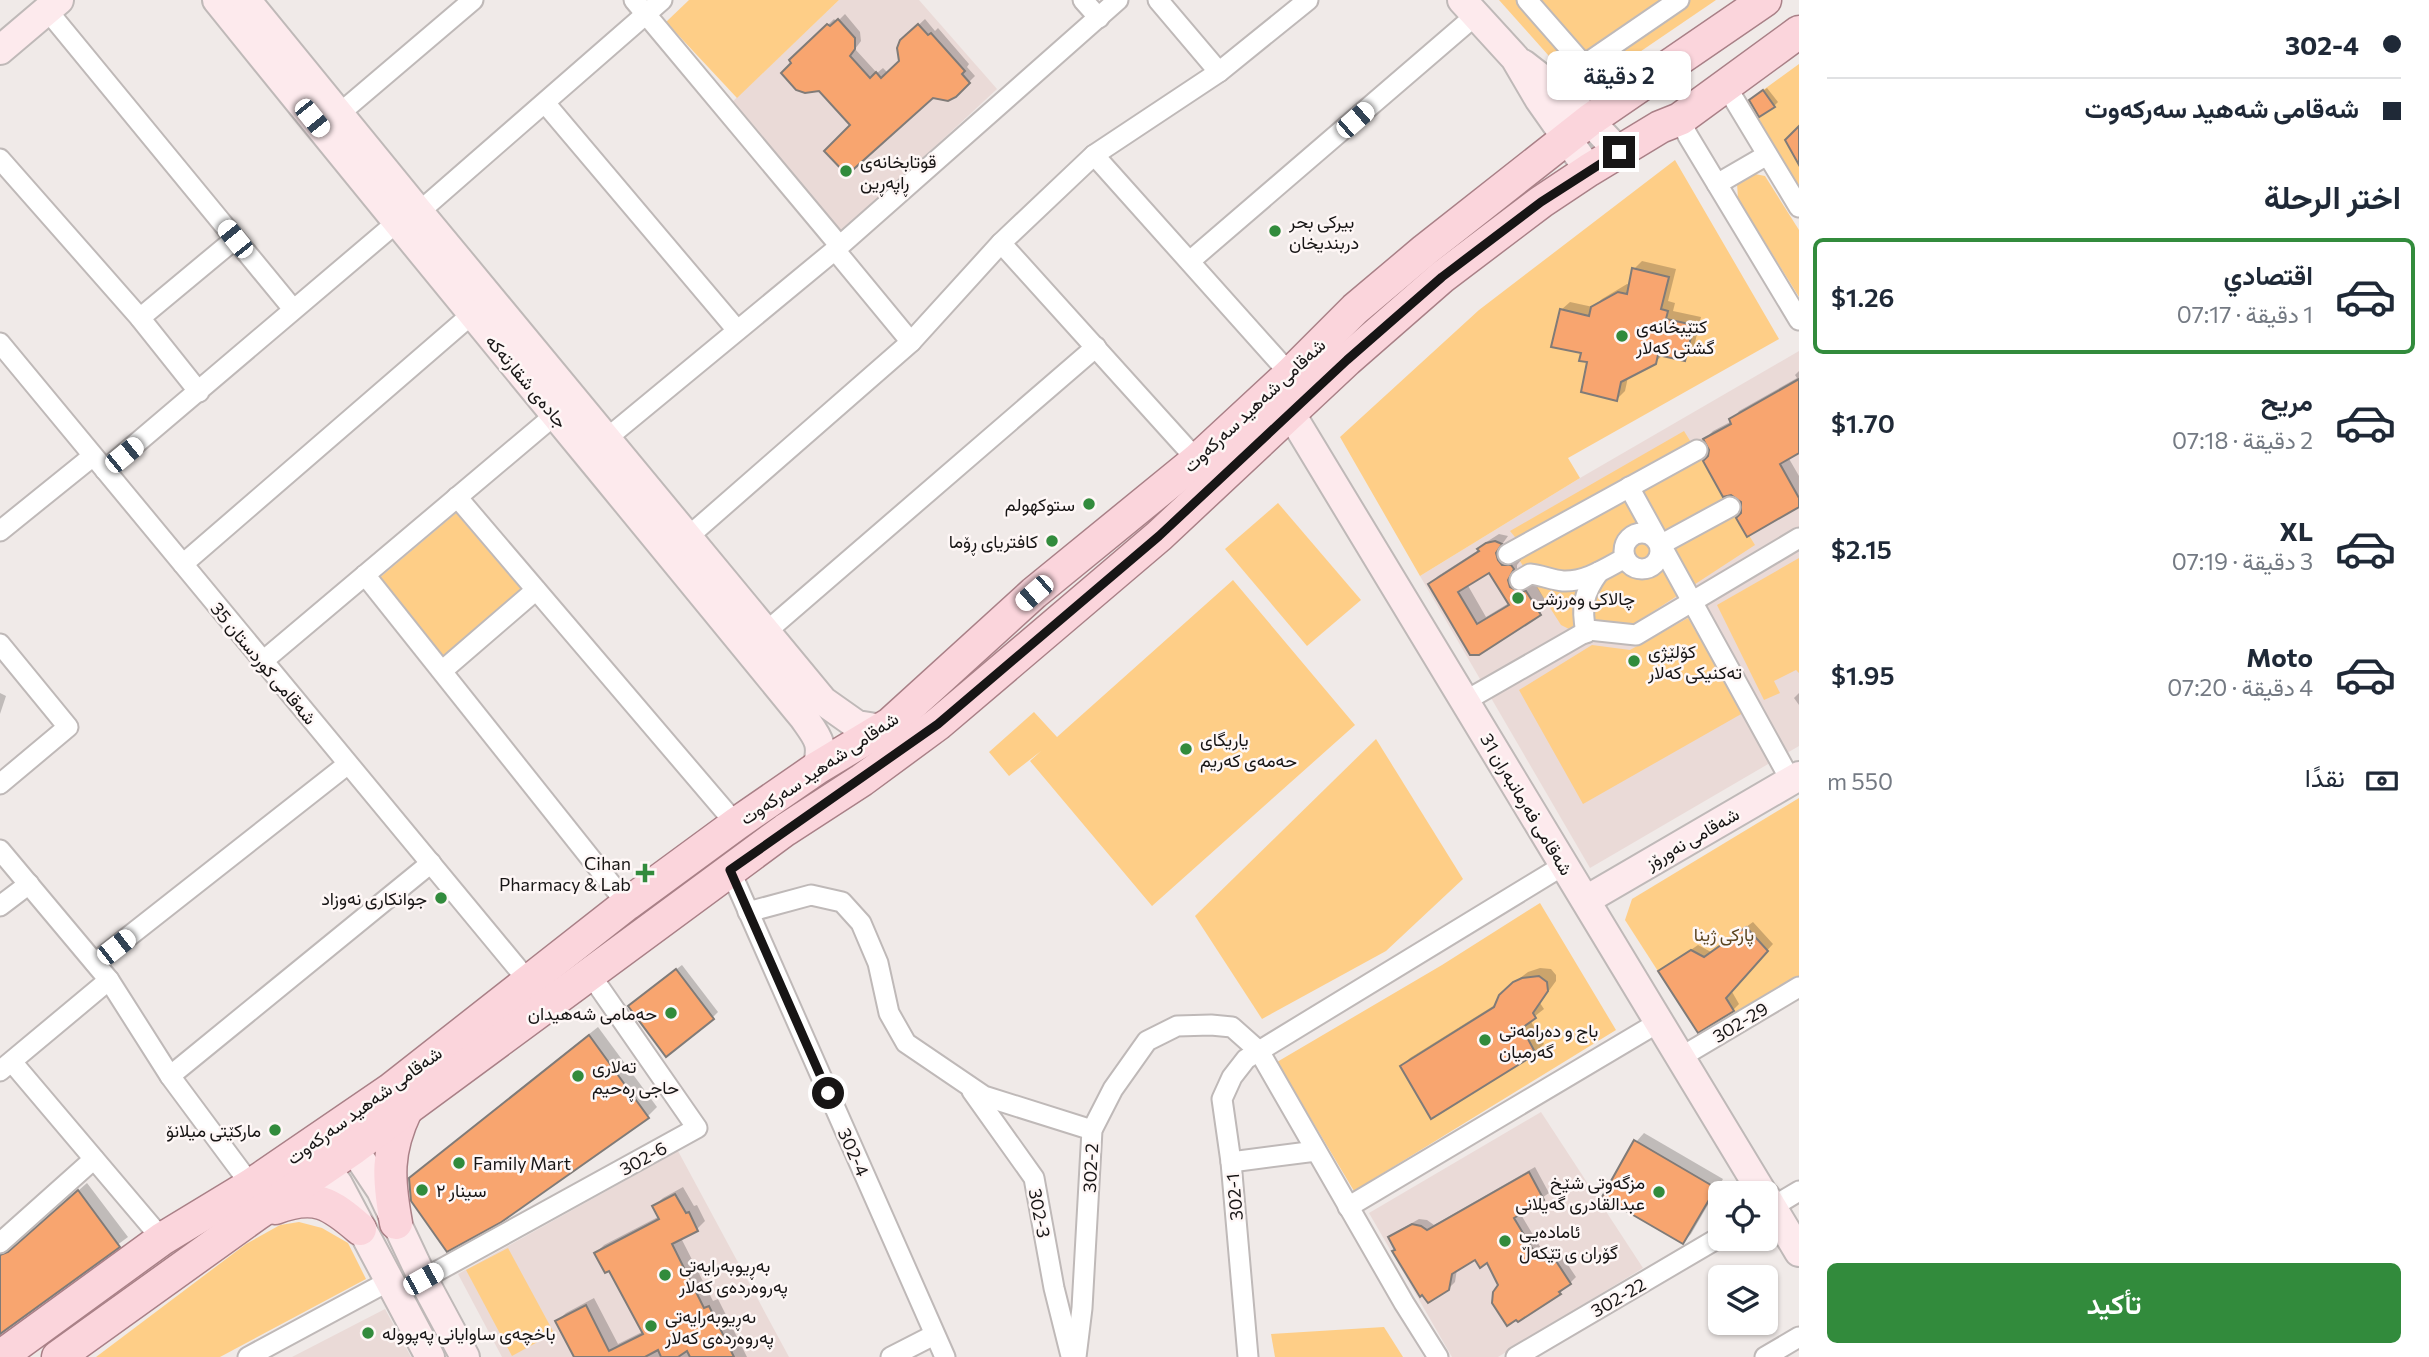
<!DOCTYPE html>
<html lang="ar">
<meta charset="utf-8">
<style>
:root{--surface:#fff;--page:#f2f2f3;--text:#1f2937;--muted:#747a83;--line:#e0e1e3;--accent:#328b3c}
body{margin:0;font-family:Commissioner,Vazirmatn,sans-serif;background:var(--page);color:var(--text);direction:rtl;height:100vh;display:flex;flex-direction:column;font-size:26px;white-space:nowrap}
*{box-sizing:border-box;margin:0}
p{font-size:23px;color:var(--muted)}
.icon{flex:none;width:38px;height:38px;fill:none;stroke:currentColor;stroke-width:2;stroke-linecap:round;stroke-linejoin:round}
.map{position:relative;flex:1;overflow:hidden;direction:ltr}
.panel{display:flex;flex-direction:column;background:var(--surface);width:630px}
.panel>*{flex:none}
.hud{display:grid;align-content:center;height:154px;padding:0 28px;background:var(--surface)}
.tools{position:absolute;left:1708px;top:1181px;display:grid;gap:14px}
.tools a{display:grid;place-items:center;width:70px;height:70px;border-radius:10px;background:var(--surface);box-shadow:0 2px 5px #0004;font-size:35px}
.end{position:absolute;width:32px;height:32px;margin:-16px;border:9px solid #171515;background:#fff;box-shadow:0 0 0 4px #fff}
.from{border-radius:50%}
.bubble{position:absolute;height:49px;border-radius:10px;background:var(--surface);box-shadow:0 2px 5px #0004;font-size:23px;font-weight:600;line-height:49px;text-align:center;direction:rtl}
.car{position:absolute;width:21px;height:42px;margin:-21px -10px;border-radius:9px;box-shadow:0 0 5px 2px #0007;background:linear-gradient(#fff 24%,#345 0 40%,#fff 0 76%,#345 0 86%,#fff 0)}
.hud b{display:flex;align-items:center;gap:24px;height:66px;font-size:26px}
.hud b+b{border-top:2px solid var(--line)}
.hud i{width:18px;height:18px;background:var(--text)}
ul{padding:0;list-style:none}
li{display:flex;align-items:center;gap:21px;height:116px;margin:0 14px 10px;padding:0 14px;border:4px solid transparent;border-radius:10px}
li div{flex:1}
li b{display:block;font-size:26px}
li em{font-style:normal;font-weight:600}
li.selected{border-color:var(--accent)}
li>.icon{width:63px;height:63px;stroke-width:1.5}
h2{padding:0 28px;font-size:32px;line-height:84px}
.pay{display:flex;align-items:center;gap:18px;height:77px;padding:0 28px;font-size:26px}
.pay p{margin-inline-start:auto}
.button{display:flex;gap:14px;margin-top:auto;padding:14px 28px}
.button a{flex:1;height:80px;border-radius:10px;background:var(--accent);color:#fff;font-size:28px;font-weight:600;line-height:80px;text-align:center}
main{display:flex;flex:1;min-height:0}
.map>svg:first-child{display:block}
.built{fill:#eadad7}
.green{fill:#fece87}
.shadow{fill:#0003;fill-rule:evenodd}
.building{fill:#f8a56f;stroke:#807b78;stroke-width:2;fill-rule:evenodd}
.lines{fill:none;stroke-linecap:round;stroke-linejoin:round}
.street-casing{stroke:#bfb9b8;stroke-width:23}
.secondary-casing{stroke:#bfb9b8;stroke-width:32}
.primary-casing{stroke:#a98087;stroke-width:35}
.street{stroke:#fff;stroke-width:19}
.secondary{stroke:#fdeaed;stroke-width:28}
.primary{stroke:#fbd5dc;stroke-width:32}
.route{stroke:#171515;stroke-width:9}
.poi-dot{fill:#328b3c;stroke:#fef7f6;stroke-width:2.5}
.labels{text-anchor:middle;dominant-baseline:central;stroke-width:5;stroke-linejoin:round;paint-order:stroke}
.poi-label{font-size:18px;fill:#171515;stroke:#fef7f6;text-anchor:start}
.street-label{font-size:18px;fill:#171515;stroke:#fef7f6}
.park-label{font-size:18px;fill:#5b4420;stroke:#fef7f6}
</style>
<main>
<section class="panel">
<div class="hud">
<b><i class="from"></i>302-4</b>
<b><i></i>شەقامی شەهید سەرکەوت</b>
</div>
<h2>اختر الرحلة</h2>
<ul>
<li class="selected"><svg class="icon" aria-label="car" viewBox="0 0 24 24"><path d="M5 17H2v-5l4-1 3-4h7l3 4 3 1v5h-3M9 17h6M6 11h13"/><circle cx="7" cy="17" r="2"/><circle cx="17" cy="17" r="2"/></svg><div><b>اقتصادي</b><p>1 دقيقة · 07:17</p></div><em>$1.26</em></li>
<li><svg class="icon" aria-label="car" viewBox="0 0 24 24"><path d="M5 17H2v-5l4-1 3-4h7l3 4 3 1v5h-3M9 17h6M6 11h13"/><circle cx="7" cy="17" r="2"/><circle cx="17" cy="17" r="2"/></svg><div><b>مريح</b><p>2 دقيقة · 07:18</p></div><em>$1.70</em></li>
<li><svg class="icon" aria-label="car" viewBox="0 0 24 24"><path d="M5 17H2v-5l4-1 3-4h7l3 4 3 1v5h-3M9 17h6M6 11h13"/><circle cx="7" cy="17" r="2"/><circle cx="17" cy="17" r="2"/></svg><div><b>XL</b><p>3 دقيقة · 07:19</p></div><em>$2.15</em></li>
<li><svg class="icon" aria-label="car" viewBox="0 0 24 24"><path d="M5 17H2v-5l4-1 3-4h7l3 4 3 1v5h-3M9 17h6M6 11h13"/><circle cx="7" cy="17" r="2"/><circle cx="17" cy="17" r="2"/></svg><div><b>Moto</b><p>4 دقيقة · 07:20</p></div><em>$1.95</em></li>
</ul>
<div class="pay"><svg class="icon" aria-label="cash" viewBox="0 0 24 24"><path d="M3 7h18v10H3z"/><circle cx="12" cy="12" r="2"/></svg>نقدًا<p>550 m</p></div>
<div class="button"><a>تأكيد</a></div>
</section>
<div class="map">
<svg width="1799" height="1357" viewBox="0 0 1799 1357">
<rect width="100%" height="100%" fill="#f0eae8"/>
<g class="built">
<path d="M839,0H919L997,89L839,236L728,106Z"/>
<path d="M1799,351V746L1590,868L1420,576L1580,478Z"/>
<path d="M1541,1112L1643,1268L1498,1357H1452L1369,1213Z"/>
<path d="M678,1151L789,1357H502L458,1274Z"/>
<path d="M385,1309L411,1357H292Z"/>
</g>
<g class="green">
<path d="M689,0H839L737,98L666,22Z"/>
<path d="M1499,0H1716L1581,92Z"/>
<path d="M1799,64V126L1785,140L1799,165V188L1744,104Z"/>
<path d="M1675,160L1779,339L1568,458L1580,478L1420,576L1340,437L1479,310Z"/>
<path d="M1750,173L1765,176L1799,230V297L1738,199L1737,183Z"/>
<path d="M1684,431L1755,545L1634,624L1583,620L1569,629L1561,625L1518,558L1528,553L1510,531Z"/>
<path d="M1278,503L1361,600L1307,646L1225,549Z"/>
<path d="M456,513L522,590L444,657L378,579Z"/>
<path d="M1799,558V673L1796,670L1774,681L1780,693L1764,700L1717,605Z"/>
<path d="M1233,580L1355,725L1152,906L1030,761L1041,751L1009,776L989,752L1034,712L1057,737Z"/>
<path d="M1688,618L1743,713L1583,804L1519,690L1592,645L1630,650Z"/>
<path d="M1376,739L1463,879L1386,951L1262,1019L1195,916Z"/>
<path d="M1799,798V978L1701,1038L1625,920L1632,899Z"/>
<path d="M1540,903L1616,1030L1354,1191L1277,1062L1442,965Z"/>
<path d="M299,1222L322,1228L348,1243L366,1279L220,1357H96L246,1244L280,1225Z"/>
<path d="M508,1248L554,1333L512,1356L466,1270Z"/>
<path d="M1384,1327L1403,1357H1275L1271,1334Z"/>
</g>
<g class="shadow">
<path d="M845,14L860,32L861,41L855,49L877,73L883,68L888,73L901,61L908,35L925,19L935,31L938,28L969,64L967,67L975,76L955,96H932L853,125L791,61L834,19L837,22Z"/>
<path d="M1767,88L1778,102L1774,106L1755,97Z"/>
<path d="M1642,261L1676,269L1668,301L1675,303L1673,311L1701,317L1693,351L1684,359L1663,355L1655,362L1628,377L1625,391L1617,399L1583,351L1561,310L1570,302L1593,307L1602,299L1627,284L1630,285L1634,269Z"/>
<path d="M1799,371V451L1788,457L1799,476V505L1742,514L1743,501L1709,457L1711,449L1705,439L1713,431L1732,421L1739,411L1797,378L1795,375Z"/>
<path d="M1499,534L1508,536L1503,543L1505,551L1521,560L1517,565V577L1535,583L1548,605L1540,613L1479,653L1430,584L1438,576L1480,549L1488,541ZM1490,571L1509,603L1486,617L1467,584Z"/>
<path d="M0,693L6,696L0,714Z"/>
<path d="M1799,693V705L1794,698Z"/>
<path d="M1753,922L1773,944L1731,990L1739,1004L1733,1010L1660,971L1698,945L1711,952Z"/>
<path d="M682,965L718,1012L712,1018L636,1000Z"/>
<path d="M1540,968L1551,969L1556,975V981L1540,1003L1544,1009L1530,1020L1544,1044L1535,1052L1431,1117L1402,1066L1410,1058L1498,1003L1512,984L1528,972Z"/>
<path d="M598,1027L657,1107L648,1116L499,1221L420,1169Z"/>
<path d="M1644,1133L1723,1179L1691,1234L1683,1242L1636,1142Z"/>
<path d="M1535,1167L1549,1193L1520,1213L1545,1255L1562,1256L1576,1277L1560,1293L1500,1285L1487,1261L1476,1258L1457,1269L1455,1282L1448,1289L1396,1249L1390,1238L1396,1232L1419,1219L1427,1220L1434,1225Z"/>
<path d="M87,1183L128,1237L0,1332V1254L8,1247L18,1244Z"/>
<path d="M683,1187L694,1206L697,1205L705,1221L697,1229L681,1238L713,1301L718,1299L747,1357H576L557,1321L566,1313L594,1298L618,1344L644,1331L610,1269L596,1253L604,1245L660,1216L654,1206L663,1198Z"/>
</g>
<g class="building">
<path d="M838,19L855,38V49L850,56L870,78L876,72L881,78L899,61L897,48L900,40L918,24L928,35L931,33L965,71L962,74L970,83L956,97L948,101L933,98L847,175L824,151L850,125L819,91L805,93L796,90L781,73L791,63L789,60L827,24L830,26Z"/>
<path d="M1763,90L1775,107L1759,117L1749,100Z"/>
<path d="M1799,126V165L1785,140Z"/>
<path d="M1632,268L1669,277L1661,309L1668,311L1666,319L1694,325L1685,361L1658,355L1656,364L1621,382L1617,401L1581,392L1587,362L1579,361L1581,353L1551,347L1560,309L1589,316L1591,307L1618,292L1627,294Z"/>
<path d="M1799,379V453L1780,464L1799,498V507L1747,537L1736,518L1741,513V502L1731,495L1723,497L1703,461L1708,456L1709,450L1703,439L1731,424L1729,419Z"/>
<path d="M1495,541L1502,544L1496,553L1498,560L1502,565H1511L1514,569L1508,580L1510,587L1520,592L1526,591L1541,615L1479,655H1470L1428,584L1479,551L1477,549L1486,543ZM1489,573L1509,605L1477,624L1458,592Z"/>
<path d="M1746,927L1768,951L1726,998L1734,1011L1698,1033L1658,971L1691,950L1704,957Z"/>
<path d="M676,969L714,1019L666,1057L628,1006Z"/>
<path d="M1539,976L1547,982L1548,991L1533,1013L1536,1018L1522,1028L1536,1054L1431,1119L1400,1066L1494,1007L1499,995L1513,982L1522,978Z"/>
<path d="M589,1035L649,1118L500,1223L447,1252L411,1201L409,1178Z"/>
<path d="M1634,1140L1716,1188L1683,1244L1602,1197Z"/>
<path d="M1529,1172L1544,1200L1514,1218L1539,1260L1556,1261L1571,1284L1559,1292L1561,1294L1518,1322L1516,1320L1507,1326L1492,1303L1493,1292L1498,1285L1487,1263L1480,1268L1475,1260L1452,1274L1449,1290L1428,1303L1422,1295L1420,1297L1392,1251L1395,1250L1388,1237L1412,1224L1421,1226L1427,1230Z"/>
<path d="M78,1190L120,1247L0,1334V1255L8,1252Z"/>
<path d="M675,1194L686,1213L689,1212L698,1231L672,1244L704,1308L709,1306L734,1357H690L687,1351L678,1357H661L658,1350L645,1357H574L555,1321L586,1305L609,1351L643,1334L609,1271L605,1273L594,1253L659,1219L652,1206Z"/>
</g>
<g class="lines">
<defs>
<g id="street">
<path d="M634,0L839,245"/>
<path d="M1083,0L1099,18"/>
<path d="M1158,0L1219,72"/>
<path d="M1527,0L1584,65L1679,0"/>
<path d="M47,10L293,309"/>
<path d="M1726,86L1799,207"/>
<path d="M545,103L737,330"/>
<path d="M339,114L473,0"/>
<path d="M1680,119L1688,136L1799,320"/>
<path d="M1094,155L1290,374"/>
<path d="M0,159L140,318L199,392"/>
<path d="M1717,184L1767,155"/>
<path d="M419,212L662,0"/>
<path d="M1001,243L1197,460"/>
<path d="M835,250L911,342"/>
<path d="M1190,261L1476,15"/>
<path d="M140,318L235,239"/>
<path d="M0,343L529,982"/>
<path d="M606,439L835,250L1118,0"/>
<path d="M105,470L396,223"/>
<path d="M1629,487L1791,781"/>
<path d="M457,497L736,824"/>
<path d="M0,531L93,456"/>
<circle cx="1642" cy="551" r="18"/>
<path d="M689,536L911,342L1001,243L1094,155L1219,72L1308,0"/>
<path d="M1660,545L1730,507"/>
<path d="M1508,554L1697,450"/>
<path d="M183,564L471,315"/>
<path d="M365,575L627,904"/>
<path d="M1520,580L1530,574C1541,575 1552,580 1563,581C1586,582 1606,568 1625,558"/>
<path d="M767,631L1096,347"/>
<path d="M1586,633C1581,606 1583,594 1599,572"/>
<path d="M0,644L68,727L0,784"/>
<path d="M263,661L556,414"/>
<path d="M442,671L536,590"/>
<path d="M1465,701L1589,630L1636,635L1799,538"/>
<path d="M0,850L109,980L170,1076L251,1185"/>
<path d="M730,870L945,1357"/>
<path d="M0,906L29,884"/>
<path d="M748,912L811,895L842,902L861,923L878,963L889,1013L906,1043L984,1096L1092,1130"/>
<path d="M95,963L348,764"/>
<path d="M1681,1057L1799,987"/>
<path d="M12,1062L162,1239"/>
<path d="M0,1071L109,980"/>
<path d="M170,1076L431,863"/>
<path d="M972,1091L1034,1178L1054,1288L1071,1356"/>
<path d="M1231,1162L1316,1151"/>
<path d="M1348,1207L1659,1022"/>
<path d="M1766,1211L1799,1191"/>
<path d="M0,1243L94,1159"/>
<path d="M423,1279L697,1128L590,974"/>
<path d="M248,1357L389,1281"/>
<path d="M891,1357L934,1335"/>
<path d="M1076,1357L1082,1308L1092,1130L1113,1089L1147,1041L1177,1026L1211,1025L1232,1027L1259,1051L1404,1303L1438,1357"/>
<path d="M1248,1357L1231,1162L1222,1099L1232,1077L1246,1059L1259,1051L1564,865"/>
<path d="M1516,1357L1720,1237"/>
<path d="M1765,1357L1799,1337"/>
</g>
<g id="secondary">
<path d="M217,0C411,241 608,478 804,718C818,738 824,743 817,768"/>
<path d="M246,0L419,212L823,701L857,725L882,729"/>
<path d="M1462,0L1515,58L1539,99L1589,170"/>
<path d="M0,50L59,0"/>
<path d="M1523,64L1572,102L1619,152"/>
<path d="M1291,414L1763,1194"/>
<path d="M1586,900L1799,776"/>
<path d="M341,1130L381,1190L423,1279L465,1357"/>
<path d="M314,1150L338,1184L430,1357"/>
<path d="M1766,1197L1799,1252"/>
</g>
<g id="primary">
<path d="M275,1208C315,1193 330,1203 360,1229"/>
<path d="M396,1223C388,1179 386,1152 406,1110"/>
<path d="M0,1357L162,1239L251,1185L390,1090L627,904L736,824L817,768L890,724L1034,593L1197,460L1290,374L1355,309L1425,250L1590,120L1765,0"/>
<path d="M58,1357L257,1214L354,1148L785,830L862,780L938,724L1159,536L1347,360L1442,277L1541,202L1589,170L1660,127L1680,119L1799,32"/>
</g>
</defs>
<use href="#street" class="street-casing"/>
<use href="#secondary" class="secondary-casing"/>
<use href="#primary" class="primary-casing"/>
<use href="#street" class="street"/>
<use href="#secondary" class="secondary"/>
<use href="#primary" class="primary"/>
</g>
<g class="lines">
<path class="route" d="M828,1093L730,870L938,724L1159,536L1347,360L1442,277L1541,202L1619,152"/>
</g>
<g class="poi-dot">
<circle cx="846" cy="171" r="7"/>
<circle cx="1275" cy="231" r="7"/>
<circle cx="1622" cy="336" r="7"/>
<circle cx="1089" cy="504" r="7"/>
<circle cx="1052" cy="541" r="7"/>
<circle cx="1518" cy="598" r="7"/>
<circle cx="1634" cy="661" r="7"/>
<circle cx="1186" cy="749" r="7"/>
<path d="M641.5 862.5h7v7h7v7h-7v7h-7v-7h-7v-7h7z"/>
<circle cx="441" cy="898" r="7"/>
<circle cx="671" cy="1013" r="7"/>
<circle cx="1485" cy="1040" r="7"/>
<circle cx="578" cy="1076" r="7"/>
<circle cx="275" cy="1130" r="7"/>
<circle cx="459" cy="1163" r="7"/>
<circle cx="422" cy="1190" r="7"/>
<circle cx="1659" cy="1192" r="7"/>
<circle cx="1505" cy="1241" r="7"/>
<circle cx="665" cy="1275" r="7"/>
<circle cx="651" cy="1326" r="7"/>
<circle cx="368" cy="1333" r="7"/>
</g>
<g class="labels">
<g class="poi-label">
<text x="860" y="161">قوتابخانەی<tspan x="860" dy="21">ڕاپەڕین</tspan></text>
<text x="1289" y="221">بيركى بحر<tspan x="1289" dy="21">دربنديخان</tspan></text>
<text x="1636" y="326">کتێبخانەی<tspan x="1636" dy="21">گشتی کەلار</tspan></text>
<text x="1075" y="504" text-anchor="end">ستوكهولم</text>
<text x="1038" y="541" text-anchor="end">کافتریای ڕۆما</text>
<text x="1532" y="598">چالاکی وەرزشی</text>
<text x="1648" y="651">کۆلێژی<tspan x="1648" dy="21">تەکنیکی کەلار</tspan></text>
<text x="1200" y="739">یاریگای<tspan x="1200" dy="21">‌حەمەی کەریم</tspan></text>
<text x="631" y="863" text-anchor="end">Cihan<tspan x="631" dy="21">Pharmacy &amp; Lab</tspan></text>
<text x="427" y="898" text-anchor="end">جوانکاری نەوزاد</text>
<text x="657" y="1013" text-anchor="end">حەمامی شەهیدان</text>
<text x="1499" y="1030">باج و دەرامەتی<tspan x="1499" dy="21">گەرمیان</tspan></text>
<text x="592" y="1066">تەلاری<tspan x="592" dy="21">حاجی ڕەحیم</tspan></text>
<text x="261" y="1130" text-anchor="end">مارکێتی میلانۆ</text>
<text x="473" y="1163">Family Mart</text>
<text x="1645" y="1182" text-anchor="end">مزگەوتی شێخ<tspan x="1645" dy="21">عبدالقادری گەیلانی</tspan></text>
<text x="436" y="1190">سینار ٢</text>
<text x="1519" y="1231">ئامادەیی<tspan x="1519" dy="21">گۆران ی تێکەڵ</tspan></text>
<text x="679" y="1265">بەڕیوبەرایەتی<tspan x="679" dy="21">پەروەردەی کەلار</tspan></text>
<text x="665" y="1316">ىەڕیوبەرایەتی<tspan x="665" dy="21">پەروەردەی کەلار</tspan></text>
<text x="382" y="1333">باخچەی ساوایانی پەپوولە</text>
</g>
<g class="street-label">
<text transform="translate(527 381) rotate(50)">جادەی شقارتەکە</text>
<text transform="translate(1254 405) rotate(-43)">شەقامی شەهید سەرکەوت</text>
<text transform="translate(264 663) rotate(50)">شەقامی کوردستان 35</text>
<text transform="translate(819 768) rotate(-34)">شەقامی شەهید سەرکەوت</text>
<text transform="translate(1527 804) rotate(59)">شەقامی فەرمانبەران 31</text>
<text transform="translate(1692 838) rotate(-30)">شەقامی نەورۆز</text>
<text transform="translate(1740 1022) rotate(-31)">302-29</text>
<text transform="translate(364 1105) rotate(-36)">شەقامی شەهید سەرکەوت</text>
<text transform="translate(854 1152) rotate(66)">302-4</text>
<text transform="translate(643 1158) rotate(-29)">302-6</text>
<text transform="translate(1090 1168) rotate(-87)">302-2</text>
<text transform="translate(1234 1197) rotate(-95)">302-1</text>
<text transform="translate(1040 1213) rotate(79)">302-3</text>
<text transform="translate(1618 1297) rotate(-30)">302-22</text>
</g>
<g class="park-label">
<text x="1724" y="934">پارکی ژینا</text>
</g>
</g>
</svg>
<div class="tools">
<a><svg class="icon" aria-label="locate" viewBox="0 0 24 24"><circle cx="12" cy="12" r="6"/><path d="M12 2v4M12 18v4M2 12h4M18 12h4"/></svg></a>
<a><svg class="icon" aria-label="layers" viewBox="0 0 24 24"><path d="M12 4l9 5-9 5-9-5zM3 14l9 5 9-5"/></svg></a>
</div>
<i class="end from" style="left:828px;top:1093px"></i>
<i class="end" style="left:1619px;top:152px"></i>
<div class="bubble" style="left:1547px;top:51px;width:144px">2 دقيقة</div>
<i class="car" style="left:312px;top:118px;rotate:141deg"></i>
<i class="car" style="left:1355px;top:120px;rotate:49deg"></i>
<i class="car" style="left:235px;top:239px;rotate:321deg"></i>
<i class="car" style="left:124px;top:455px;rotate:51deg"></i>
<i class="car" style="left:1034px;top:593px;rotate:229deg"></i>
<i class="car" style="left:116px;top:947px;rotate:52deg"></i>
<i class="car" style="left:423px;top:1279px;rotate:61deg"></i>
</div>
</main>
